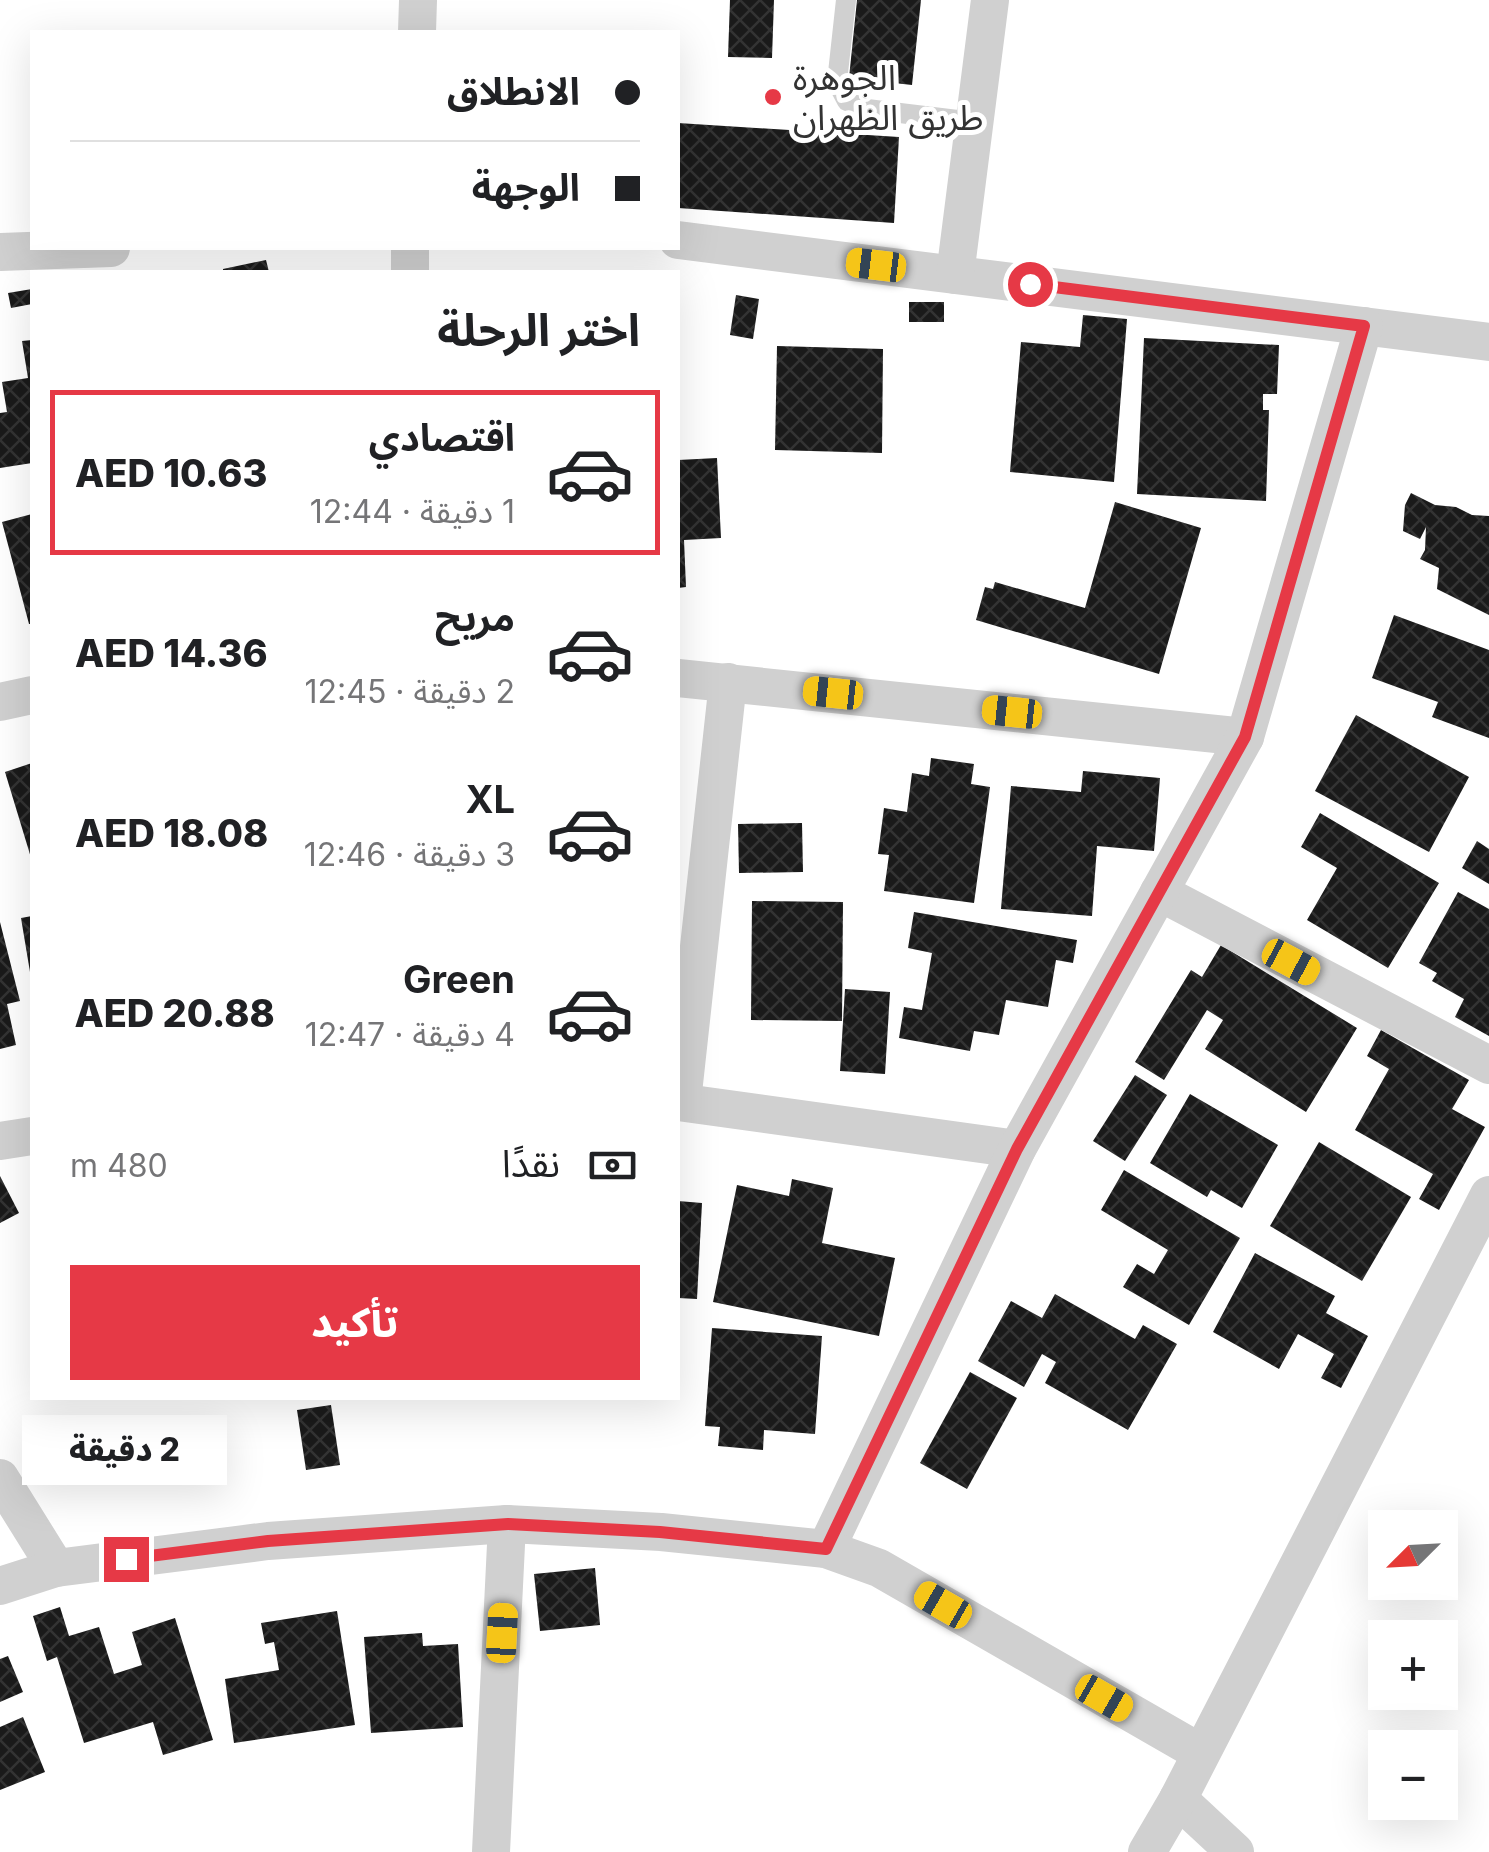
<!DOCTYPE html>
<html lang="ar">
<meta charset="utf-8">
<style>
:root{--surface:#fff;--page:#f6f6f6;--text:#202124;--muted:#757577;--line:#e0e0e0;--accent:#e63946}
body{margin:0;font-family:Inter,"Noto Sans Arabic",sans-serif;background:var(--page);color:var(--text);direction:rtl;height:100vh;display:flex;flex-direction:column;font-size:38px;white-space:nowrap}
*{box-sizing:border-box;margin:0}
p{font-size:32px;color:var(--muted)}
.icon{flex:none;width:55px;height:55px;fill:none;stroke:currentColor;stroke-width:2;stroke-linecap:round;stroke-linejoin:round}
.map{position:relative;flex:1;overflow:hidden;direction:ltr}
.panel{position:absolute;left:30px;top:270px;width:650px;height:1130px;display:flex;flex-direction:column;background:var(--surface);border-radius:0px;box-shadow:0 10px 40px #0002;direction:rtl}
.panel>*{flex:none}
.guide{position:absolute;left:30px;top:30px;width:650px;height:220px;border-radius:0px;box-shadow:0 10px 40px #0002;direction:rtl;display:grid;align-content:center;height:220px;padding:0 40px;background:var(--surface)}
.needle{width:65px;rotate:246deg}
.fabs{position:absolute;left:1368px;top:1510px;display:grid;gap:20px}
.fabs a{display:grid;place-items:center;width:90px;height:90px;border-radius:0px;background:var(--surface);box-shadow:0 10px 40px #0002;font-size:50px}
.end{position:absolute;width:45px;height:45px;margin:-22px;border:12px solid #e63946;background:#fff;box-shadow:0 0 0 5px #fff}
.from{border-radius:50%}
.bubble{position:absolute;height:70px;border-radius:0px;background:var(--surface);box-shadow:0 10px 40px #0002;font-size:32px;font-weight:800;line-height:70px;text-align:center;direction:rtl}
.car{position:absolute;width:30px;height:60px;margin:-30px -15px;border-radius:12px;box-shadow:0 0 8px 2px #0007;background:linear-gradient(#f5c518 24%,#345 0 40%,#f5c518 0 76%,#345 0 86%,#f5c518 0)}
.guide b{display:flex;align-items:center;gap:35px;height:95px;font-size:38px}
.guide b+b{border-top:2px solid var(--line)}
.guide i{width:25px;height:25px;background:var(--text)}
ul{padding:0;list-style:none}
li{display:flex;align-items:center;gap:30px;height:165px;margin:0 20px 15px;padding:0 20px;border:5px solid transparent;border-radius:0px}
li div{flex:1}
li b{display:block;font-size:38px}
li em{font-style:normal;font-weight:800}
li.on{border-color:var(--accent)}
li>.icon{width:90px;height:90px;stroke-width:1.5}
h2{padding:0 40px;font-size:45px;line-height:120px}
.pay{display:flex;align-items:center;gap:25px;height:110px;padding:0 40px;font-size:38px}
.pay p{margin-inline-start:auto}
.button{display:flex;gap:20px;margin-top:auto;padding:20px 40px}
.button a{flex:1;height:115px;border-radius:0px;background:var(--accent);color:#fff;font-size:40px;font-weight:800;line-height:115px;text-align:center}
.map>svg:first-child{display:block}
.building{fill:url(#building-cross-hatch)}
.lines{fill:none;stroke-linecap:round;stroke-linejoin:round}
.service{stroke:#d0d0d0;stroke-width:20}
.minor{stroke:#d0d0d0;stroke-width:38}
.route{stroke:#e63946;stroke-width:12}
.poi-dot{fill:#e63946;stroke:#fff;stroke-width:4}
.labels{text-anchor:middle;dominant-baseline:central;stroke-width:10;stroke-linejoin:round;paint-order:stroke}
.poi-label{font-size:35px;fill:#333;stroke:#fff;text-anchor:start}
</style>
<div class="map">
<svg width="1489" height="1852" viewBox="0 0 1489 1852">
<defs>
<pattern id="building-cross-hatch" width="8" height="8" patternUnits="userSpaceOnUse" patternTransform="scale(2.5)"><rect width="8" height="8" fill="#1a1a1a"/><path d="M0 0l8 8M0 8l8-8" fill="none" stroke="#333"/></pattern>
</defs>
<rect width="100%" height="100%" fill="#fff"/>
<g class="building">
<path d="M730,0H774L772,58L728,57Z"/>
<path d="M857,0H921L912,85L849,78Z"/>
<path d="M678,123L899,137L894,223L678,208Z"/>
<path d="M266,260L269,272H223V269Z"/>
<path d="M32,289V304L11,308L8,293Z"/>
<path d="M736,295L759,299L753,339L730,335Z"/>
<rect x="909" y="302" width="35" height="20"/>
<path d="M1083,315L1127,319L1114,482L1010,472L1021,342L1080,347Z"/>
<path d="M1144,338L1279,345L1277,394H1263V410H1269L1266,501L1137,494Z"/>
<path d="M32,340V463L0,468V413L7,412L2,382L28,378L22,341Z"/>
<path d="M777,346L883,349L882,453L775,450Z"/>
<path d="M717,458L721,538L684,540L686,587L678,588V460Z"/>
<path d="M1411,493L1435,505L1456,507L1472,515L1489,516V615L1437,589L1439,568L1420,559L1425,550L1426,527L1420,539L1403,531L1405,505Z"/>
<path d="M1115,502L1201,528L1159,674L976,620L985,587L993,589L995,582L1085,608Z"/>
<path d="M32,514V624H29L2,522Z"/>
<path d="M1394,615L1489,650V738L1432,717L1438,702L1372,678Z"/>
<path d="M1356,715L1469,777L1429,852L1315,791Z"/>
<path d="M931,758L974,764L971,784L990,787L974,903L884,891L889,855L878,854L884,808L907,812L912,773L929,776Z"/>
<path d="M32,763V861L5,772Z"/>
<path d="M1083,771L1160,778L1154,851L1097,846L1092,916L1001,909L1011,786L1081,792Z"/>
<path d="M1320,813L1439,883L1388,968L1307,920L1337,868L1301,847Z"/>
<path d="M802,823L803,872L739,873L738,824Z"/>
<path d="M1477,841L1489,849V884L1462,868Z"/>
<path d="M1458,892L1489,909V1036L1455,1017L1464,999L1432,981L1437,973L1419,963Z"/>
<path d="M752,901L843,902L842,1021L751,1020Z"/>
<path d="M914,912L1077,940L1073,963L1056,960L1048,1007L1006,1000L999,1035L974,1031L970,1051L899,1038L904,1007L922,1010L932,953L908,948Z"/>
<path d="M32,916V972H30L21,918Z"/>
<path d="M0,922L20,1001L7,1004L16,1045L0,1049Z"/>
<path d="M1221,945L1357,1028L1306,1112L1205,1049L1223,1020L1207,1010L1164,1080L1135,1062L1191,970L1202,977Z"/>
<path d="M845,989L890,992L885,1074L840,1071Z"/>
<path d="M1381,1030L1469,1080L1452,1109L1485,1127L1439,1210L1419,1199L1433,1174L1355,1130L1389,1069L1367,1056Z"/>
<path d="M1135,1075L1167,1095L1125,1161L1093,1141Z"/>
<path d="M1190,1094L1278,1145L1242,1208L1211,1190L1207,1197L1150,1163Z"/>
<path d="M1319,1142L1411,1197L1362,1281L1270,1226Z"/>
<path d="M1124,1170L1240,1238L1189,1325L1123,1287L1137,1264L1154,1274L1168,1250L1101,1210Z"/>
<path d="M0,1176L19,1213L0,1223Z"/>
<path d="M792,1179L833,1188L822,1243L895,1258L879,1336L713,1302L737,1185L789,1196Z"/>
<path d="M678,1201L702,1203L697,1299L678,1298Z"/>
<path d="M1255,1253L1335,1296L1326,1313L1368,1336L1341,1388L1321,1378L1334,1354L1298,1334L1279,1369L1213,1332Z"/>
<path d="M1055,1294L1135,1339L1143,1325L1177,1344L1128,1430L1045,1383L1056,1362L1042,1354L1024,1387L978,1361L1011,1301L1042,1318Z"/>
<path d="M712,1328L822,1336L815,1434L764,1430L763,1450L718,1446L720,1427L705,1426Z"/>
<path d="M970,1372L1017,1398L967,1489L920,1463Z"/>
<path d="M331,1405L340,1465L306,1470L297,1410Z"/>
<path d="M595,1568L600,1625L540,1631L534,1574Z"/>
<path d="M60,1607L69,1636L99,1627L114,1674L142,1665L132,1632L175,1618L213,1740L163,1755L153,1722L84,1743L57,1657L47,1661L33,1616Z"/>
<path d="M337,1611L355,1725L234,1743L225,1679L279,1670L274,1642L265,1644L261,1623Z"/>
<path d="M422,1633L423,1646L458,1644L463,1727L371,1733L364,1637Z"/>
<path d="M8,1656L23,1692L0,1702V1659Z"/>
<path d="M23,1717L45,1772L0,1790V1727Z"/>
</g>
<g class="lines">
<path class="service" d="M846,0L837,82L847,101L867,109L974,122"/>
<g class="minor">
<path d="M417,32L418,0"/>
<path d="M678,240L1489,342"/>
<path d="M410,248V272"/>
<path d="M0,252L111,248"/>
<path d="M955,275L990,0"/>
<path d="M678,678L1245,737"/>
<path d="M0,702L32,695"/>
<path d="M1159,892L1489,1065"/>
<path d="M678,1102L1017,1149"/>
<path d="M682,1102L728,682"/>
<path d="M0,1141L32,1136"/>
<path d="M0,1478L56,1568"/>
<path d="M826,1549L1017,1149L1245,737L1364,326"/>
<path d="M0,1586L56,1568L268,1541L507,1524L661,1532L826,1549L879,1568L1201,1753"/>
<path d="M1178,1799L1235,1852"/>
<path d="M491,1852L507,1524"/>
<path d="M1147,1852L1178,1799L1489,1195"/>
</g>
</g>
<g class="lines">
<path class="route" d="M126,1559L268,1541L508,1524L660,1532L826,1549L1017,1149L1245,737L1364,326L1030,284"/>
</g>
<circle class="poi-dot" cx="773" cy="97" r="10"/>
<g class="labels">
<g class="poi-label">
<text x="793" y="77">الجوهرة<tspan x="793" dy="40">طريق الظهران</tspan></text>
</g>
</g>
</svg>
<div class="fabs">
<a><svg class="needle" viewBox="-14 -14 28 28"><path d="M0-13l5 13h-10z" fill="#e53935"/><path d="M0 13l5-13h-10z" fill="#757577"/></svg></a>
<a>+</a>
<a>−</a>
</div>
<i class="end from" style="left:1030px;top:284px"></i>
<i class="end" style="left:126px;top:1559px"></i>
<div class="bubble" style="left:22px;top:1415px;width:205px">2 دقيقة</div>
<i class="car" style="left:876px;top:265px;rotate:277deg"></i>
<i class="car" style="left:833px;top:693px;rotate:276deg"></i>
<i class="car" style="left:1012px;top:712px;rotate:276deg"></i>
<i class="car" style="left:1291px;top:962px;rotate:118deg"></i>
<i class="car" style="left:943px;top:1605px;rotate:300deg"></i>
<i class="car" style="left:502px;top:1633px;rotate:3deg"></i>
<i class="car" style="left:1104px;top:1698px;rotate:120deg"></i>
<div class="guide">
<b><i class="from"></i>الانطلاق</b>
<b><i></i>الوجهة</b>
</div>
<section class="panel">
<h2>اختر الرحلة</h2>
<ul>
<li class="on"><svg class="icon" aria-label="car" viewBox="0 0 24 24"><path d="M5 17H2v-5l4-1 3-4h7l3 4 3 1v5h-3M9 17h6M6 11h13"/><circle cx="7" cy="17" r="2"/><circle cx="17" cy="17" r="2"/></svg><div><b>اقتصادي</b><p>1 دقيقة · 12:44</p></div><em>AED 10.63</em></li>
<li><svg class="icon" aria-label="car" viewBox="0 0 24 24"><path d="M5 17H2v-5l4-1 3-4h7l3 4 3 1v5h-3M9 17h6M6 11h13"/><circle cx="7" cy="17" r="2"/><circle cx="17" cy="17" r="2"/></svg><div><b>مريح</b><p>2 دقيقة · 12:45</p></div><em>AED 14.36</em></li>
<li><svg class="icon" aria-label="car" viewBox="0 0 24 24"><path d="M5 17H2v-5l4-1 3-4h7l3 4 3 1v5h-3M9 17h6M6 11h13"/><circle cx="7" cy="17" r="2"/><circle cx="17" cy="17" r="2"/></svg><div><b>XL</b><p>3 دقيقة · 12:46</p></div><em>AED 18.08</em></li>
<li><svg class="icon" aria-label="car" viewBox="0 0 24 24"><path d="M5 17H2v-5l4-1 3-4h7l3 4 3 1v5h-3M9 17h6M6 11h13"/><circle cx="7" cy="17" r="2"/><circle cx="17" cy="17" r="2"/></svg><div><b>Green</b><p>4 دقيقة · 12:47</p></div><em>AED 20.88</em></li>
</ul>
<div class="pay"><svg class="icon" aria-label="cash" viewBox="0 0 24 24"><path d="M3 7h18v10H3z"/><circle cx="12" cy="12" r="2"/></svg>نقدًا<p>480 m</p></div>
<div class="button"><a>تأكيد</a></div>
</section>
</div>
